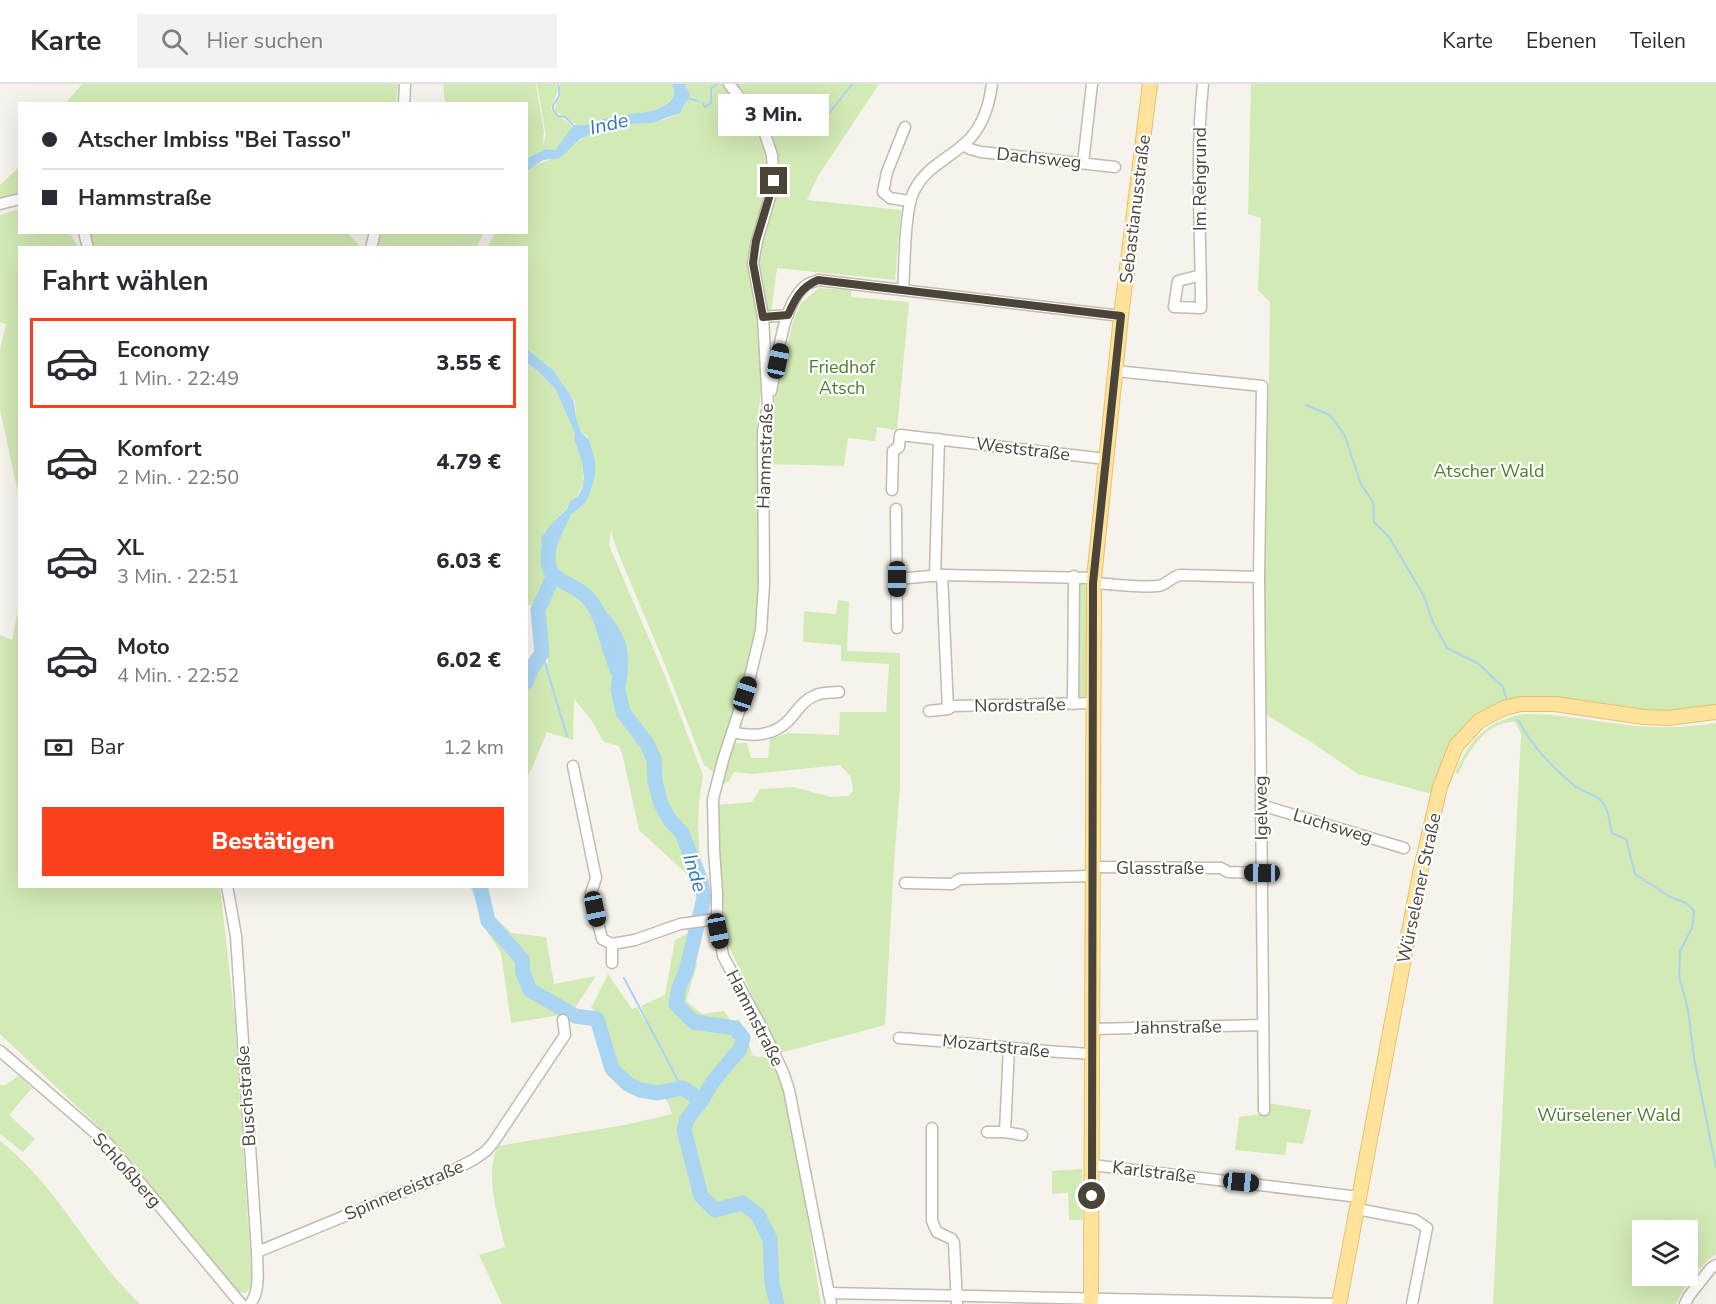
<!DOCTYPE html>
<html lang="de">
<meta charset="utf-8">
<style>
:root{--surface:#fff;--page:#f2f2f3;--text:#2b2b33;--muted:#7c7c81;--line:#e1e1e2;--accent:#fc3f1d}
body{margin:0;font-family:"Nunito Sans",sans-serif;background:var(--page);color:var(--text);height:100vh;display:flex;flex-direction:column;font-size:22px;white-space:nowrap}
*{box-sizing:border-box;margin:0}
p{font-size:20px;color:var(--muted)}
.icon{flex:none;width:33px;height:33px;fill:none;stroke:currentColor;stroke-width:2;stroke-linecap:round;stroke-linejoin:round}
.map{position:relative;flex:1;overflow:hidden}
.side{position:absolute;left:18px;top:162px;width:510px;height:642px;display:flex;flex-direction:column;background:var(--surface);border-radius:0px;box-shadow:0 6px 24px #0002}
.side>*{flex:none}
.guide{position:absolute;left:18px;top:18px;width:510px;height:132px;border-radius:0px;box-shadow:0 6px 24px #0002;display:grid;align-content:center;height:132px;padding:0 24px;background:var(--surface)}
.buttons{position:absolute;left:1632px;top:1136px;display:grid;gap:12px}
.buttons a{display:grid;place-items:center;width:66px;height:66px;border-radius:0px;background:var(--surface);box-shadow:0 6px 24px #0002;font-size:30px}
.end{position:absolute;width:27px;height:27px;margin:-14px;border:8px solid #4b4439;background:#fff;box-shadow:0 0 0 3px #fff}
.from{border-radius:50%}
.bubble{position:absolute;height:42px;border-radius:0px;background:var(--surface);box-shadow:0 6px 24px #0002;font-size:20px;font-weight:800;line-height:42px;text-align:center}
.car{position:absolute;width:18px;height:36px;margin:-18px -9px;border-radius:8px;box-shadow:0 0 4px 2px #0007;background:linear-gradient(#222 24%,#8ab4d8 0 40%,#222 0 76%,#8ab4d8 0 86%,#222 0)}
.guide b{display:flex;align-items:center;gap:21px;height:57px;font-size:22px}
.guide b+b{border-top:2px solid var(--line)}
.guide i{width:15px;height:15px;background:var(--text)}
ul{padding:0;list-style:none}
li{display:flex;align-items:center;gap:18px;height:90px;margin:0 12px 9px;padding:0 12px;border:3px solid transparent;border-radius:0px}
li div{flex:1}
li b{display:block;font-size:22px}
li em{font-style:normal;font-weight:800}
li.current{border-color:var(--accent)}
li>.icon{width:54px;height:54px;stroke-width:1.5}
h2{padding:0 24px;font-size:27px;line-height:72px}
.pay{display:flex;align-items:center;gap:15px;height:66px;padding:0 24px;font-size:22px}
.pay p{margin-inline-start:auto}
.action{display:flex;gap:12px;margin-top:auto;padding:12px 24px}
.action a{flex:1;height:69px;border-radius:0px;background:var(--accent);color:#fff;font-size:24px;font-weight:800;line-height:69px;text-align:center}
header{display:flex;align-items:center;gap:36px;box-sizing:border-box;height:84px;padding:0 30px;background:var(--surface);border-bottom:2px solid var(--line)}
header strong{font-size:28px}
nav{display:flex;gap:33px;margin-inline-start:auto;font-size:21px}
.search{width:420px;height:54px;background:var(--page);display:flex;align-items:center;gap:15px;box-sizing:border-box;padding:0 21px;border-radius:0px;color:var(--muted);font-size:22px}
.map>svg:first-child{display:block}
.green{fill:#d2eab5;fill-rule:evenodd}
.water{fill:#a9d4f2}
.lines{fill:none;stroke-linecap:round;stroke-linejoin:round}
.stream{stroke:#a9d4f2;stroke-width:2}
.river{stroke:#a9d4f2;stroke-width:15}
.minor-casing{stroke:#c2bbae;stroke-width:13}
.major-casing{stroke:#e6c16a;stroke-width:16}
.minor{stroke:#fff;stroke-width:10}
.major{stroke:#ffe39c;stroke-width:14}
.route{stroke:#4b4439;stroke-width:8}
.labels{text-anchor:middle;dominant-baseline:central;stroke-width:4.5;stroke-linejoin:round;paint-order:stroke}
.street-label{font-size:18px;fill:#4b4439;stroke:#fff}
.park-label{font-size:18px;fill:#4a7f2a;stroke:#fff}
.water-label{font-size:20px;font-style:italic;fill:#2e7ab2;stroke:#fff}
</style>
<header>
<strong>Karte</strong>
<div class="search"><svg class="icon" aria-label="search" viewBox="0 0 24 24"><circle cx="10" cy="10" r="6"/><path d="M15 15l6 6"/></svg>Hier suchen</div>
<nav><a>Karte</a><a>Ebenen</a><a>Teilen</a></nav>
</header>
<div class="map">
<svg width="1716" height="1220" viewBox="0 0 1716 1220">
<rect width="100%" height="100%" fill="#f6f3ec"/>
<g class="green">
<path d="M82,0H398L396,19H66Z"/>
<path d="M443,0H536L544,48L543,61L546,52L537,0H556L558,6L551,24C556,34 568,35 573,44C566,52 563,59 555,66L547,65L527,74L526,20L445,19Z"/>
<path d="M560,0H672C685,31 623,30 606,34C598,35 587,43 579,41C574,40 558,29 555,26L556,19C562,14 560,8 560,0Z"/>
<path d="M685,0H879L818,92L807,116L901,126L895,196L777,184L758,331L761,513L754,564L716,690L704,681L665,581L617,466L611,446L609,461L665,592L703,691L699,718L698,743L702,804L639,746L623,673L619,662L604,658L590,634L574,615L573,656L547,648L532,684L527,693V583L548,579L545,531L550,485L553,469L567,437L571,431L585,419L592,404L595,376L587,352L581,348L576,333L575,318L569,309L553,286L527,265L526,164H487L495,149L526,148L527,87C538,78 544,79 555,73C571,66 581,52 598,46C606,43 616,41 625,40C645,37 685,41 687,13C688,8 688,5 685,0Z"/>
<path d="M1251,0H1716V623L1666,629L1622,625L1540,613L1504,617L1475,632L1459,648L1445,671L1432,710L1358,690L1308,656L1263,629L1262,379L1269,298L1270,218L1258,206L1261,134L1248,130Z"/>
<path d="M19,83V109L0,115V101Z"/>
<path d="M19,125L20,148L70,149L78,163L20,164L19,413L0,326V266L6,240L0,238V131Z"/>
<path d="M89,149H348L360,163H94Z"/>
<path d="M382,149H484L476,163L377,164Z"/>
<path d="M819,204L851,206V213L909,218L897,346L877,343L875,357L848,354L844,382L768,380L770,347L776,308L793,238L801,219Z"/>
<path d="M526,279L540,289L556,306L575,350L574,355L582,378L584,400L577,412L570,417L567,424L551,440L541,464L548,487L547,496L538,510L536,522L526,521Z"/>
<path d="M1082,497L1088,505L1089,612L1077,613L1075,498Z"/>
<path d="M838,516L849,518L847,567L900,569V703L894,778L885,941L780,969L727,859L718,764L717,721L752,718L760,705L794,703L830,713L849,712L853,707L851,693L840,681L751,690L734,688L729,697L719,703L733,659H747L751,674H768L770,655L788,649L839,651L840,628H886L889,580L841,577V561L803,558L804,527L836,530Z"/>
<path d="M19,522L20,802L220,803L235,937L252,1200L249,1206L245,1209L238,1208L118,1061L0,950V551L12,556Z"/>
<path d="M1523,630C1556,629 1587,636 1620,640C1652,645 1683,644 1716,639V1170C1699,1182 1685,1201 1676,1220H1493L1521,650L1515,638C1486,637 1468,668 1458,690L1455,689C1470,655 1486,638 1523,630ZM1642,1146H1688V1191H1642Z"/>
<path d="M471,804H488L492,831L512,849L546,853L554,900L596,892L567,936L560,931L511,939L501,869L488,849Z"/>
<path d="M700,843L695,873L697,881L686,917L702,930L724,927L732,938L739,935L753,972L771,974L785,1007L793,1042L821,1220H502L479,1171L505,1163C498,1131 484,1093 498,1062L625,1041L672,1030L667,1017L660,1012V1007L647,1005L630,998L614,984L600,931L591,924L608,890L632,925L637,923L645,937H648L641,922L665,911L675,856Z"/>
<path d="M18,992L32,1004L9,1031L35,1055L23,1068L0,1050V1001H6Z"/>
<path d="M1269,1019L1311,1026L1303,1060L1287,1058L1285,1071L1235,1066L1239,1033L1269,1029Z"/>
<path d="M0,1057C46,1093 73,1141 108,1185C118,1198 129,1209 140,1220H0Z"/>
<path d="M1082,1085L1083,1136H1069L1068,1109L1052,1110V1087Z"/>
</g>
<g class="water">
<path d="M672,0H685L690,11L680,29L652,39L626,40L599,46L580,55L560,74L543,76L527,87V74L546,65L555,66C561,60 570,44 575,41C578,40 582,42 585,41C594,39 602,34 612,33C628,29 685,30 672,0Z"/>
<path d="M527,265L553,286L569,309L574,318L576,333L581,348L589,356L595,376V392L590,409L585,419L571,431L553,469L543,472L541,454L551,440L567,425L570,417L578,412L583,403L584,394L582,378L574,355L575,350L556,306L540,289L527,279Z"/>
</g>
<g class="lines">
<g class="stream">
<path d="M558,0C561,9 559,14 553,21V25L558,32L565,33L575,43"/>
<path d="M737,0L741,7"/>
<path d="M744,12L751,16H758L783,22L790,28L820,31L823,33H826L852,0"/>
<path d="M686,14L698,17"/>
<path d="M703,19L705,23L711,19V4L717,0"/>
<path d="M1306,321L1330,331L1345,352L1361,400L1373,418L1374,438L1389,453L1424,512L1432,536L1447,564L1479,580L1503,603L1506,614"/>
<path d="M542,569L567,652"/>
<path d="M1518,636C1532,661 1552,684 1575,702C1584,709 1600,711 1605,722C1609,730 1610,741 1612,749L1626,755L1635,790L1670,813L1686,819L1694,827L1692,844L1680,867L1679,892L1688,926L1694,974L1716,1083"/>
<path d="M624,894L682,1004"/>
</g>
<g class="river">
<path d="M552,452C549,461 547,473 549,483C553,497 576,502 585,511C606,530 606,566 620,591L618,605L623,628L647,660L654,675L655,698L661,720L669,735L682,749L701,797L704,814L686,887L679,903L676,920L694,938L735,944L743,954L740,965L714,996L702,1016L687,1035L684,1046L701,1112L715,1126L743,1119L758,1131L770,1155L772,1200L777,1220"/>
<path d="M602,534C619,554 622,564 620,590"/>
<path d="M526,598L531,585L542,569L538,526L554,491"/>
<path d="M480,802L488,837L522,875L523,889L530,906L575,932L597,935L612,985L628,1000L640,1006L658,1009L682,1004L702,1016"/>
</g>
<defs>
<g id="minor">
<path d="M729,0L763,44L772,71L774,97L772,106L757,157L753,179L763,233L768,322L763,347L764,500L761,547L749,597L723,676L713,715L714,766L717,809V835L723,872L763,946L783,988L789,1006L831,1220"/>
<path d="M404,20L405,0"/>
<path d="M905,43L887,88L883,108L890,114L909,117"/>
<path d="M963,61L970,65L981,68L1115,83"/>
<path d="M1083,79L1092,0"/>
<path d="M0,120L20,115"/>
<path d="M84,148L88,164"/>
<path d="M371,164L375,148"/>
<path d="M1201,191L1178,197L1174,223L1201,224C1201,150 1195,74 1203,0"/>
<path d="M903,206C905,182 904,124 915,105C926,84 946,76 963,61C982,46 989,24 992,0"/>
<path d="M763,233L788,231"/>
<path d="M771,307C777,279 782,221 805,202C808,199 814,198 818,196L1121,232"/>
<path d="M892,406L893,367L899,363L900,351L1106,375"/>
<path d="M896,425L897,544"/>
<path d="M942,491L948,625"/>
<path d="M935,492L939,355"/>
<path d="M1259,493L1264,1026"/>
<path d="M897,495L942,491L1094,494"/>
<path d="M1093,499C1114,500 1137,504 1158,502C1167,501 1171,493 1180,491L1259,493L1262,302L1116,287"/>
<path d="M1073,620L1074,492"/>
<path d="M929,627L948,625L953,622L1092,619"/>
<path d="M732,648C752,653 774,652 789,636C798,626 803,616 816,611C823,608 832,609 839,608"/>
<path d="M573,682L596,794L591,809L602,855L612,860L635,856L680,840L717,835"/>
<path d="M1261,721L1404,764"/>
<path d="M1092,783L1221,784L1228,788L1262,789"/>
<path d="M905,799L952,800L960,795L1092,792"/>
<path d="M227,802L236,852L257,1168C257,1184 261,1207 250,1220"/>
<path d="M612,879V860"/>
<path d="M1092,945L1263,941"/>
<path d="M899,954C963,958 1028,967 1093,970"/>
<path d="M1009,963L1005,1048L1022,1051"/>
<path d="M0,967L108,1060L241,1220"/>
<path d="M932,1044V1137L937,1148L952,1155L954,1159L957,1220"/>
<path d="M987,1048H1005"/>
<path d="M1092,1081L1359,1113"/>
<path d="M1357,1125L1415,1136L1427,1144L1412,1220"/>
<path d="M257,1168L442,1092L473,1076L486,1067L493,1059L565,951L563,936"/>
<path d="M829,1209L1336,1220"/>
<path d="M1685,1220L1689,1212L1711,1184L1716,1181"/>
</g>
<g id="major">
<path d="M1090,1220L1091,1215L1094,494L1121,232L1150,0"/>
<path d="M1339,1220L1420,789L1440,703L1456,662L1479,637L1504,624L1521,620H1555L1644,633L1668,634L1716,628"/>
</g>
</defs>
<use href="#minor" class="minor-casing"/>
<use href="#major" class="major-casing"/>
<use href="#minor" class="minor"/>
<use href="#major" class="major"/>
</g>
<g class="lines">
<path class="route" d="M774,97L756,157L753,179L763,233L788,231C795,215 801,203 818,196L1121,232L1093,499L1092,1112"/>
</g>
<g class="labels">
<g class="street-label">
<text transform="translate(1039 74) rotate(6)">Dachsweg</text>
<text transform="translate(1200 95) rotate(-90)">Im Rehgrund</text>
<text transform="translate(1135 125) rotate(-83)">Sebastianusstraße</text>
<text transform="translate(1023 365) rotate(7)">Weststraße</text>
<text transform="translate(765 372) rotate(-88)">Hammstraße</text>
<text transform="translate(1020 621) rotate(-1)">Nordstraße</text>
<text transform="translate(1261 724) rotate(-91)">Igelweg</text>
<text transform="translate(1333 742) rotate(17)">Luchsweg</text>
<text x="1160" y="784">Glasstraße</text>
<text transform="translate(1419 804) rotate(-78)">Würselener Straße</text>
<text transform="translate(755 934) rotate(63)">Hammstraße</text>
<text transform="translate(1178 943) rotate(-1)">Jahnstraße</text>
<text transform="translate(996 962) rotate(6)">Mozartstraße</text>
<text transform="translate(246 1012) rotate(-94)">Buschstraße</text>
<text transform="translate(127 1086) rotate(48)">Schloßberg</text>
<text transform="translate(1154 1088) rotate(7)">Karlstraße</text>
<text transform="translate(404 1106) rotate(-23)">Spinnereistraße</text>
</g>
<g class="park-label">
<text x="842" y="283">Friedhof<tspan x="842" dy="21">Atsch</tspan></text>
<text x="1489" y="387">Atscher Wald</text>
<text x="1609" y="1031">Würselener Wald</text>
</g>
<g class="water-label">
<text transform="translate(609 40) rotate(-13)">Inde</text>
<text transform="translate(695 789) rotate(73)">Inde</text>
</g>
</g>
</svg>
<div class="buttons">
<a><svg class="icon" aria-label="layers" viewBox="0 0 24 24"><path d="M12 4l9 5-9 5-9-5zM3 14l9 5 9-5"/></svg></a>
</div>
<i class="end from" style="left:1092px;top:1112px"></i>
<i class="end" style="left:774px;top:97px"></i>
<div class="bubble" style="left:718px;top:10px;width:111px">3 Min.</div>
<i class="car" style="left:778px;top:277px;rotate:12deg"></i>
<i class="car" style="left:897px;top:495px;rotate:180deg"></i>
<i class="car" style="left:745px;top:610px;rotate:18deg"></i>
<i class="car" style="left:1262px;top:789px;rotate:271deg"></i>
<i class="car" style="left:595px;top:825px;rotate:168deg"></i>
<i class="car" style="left:718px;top:847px;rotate:169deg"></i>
<i class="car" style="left:1241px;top:1098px;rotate:96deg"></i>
<div class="guide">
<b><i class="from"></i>Atscher Imbiss &quot;Bei Tasso&quot;</b>
<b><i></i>Hammstraße</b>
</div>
<section class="side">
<h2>Fahrt wählen</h2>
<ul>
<li class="current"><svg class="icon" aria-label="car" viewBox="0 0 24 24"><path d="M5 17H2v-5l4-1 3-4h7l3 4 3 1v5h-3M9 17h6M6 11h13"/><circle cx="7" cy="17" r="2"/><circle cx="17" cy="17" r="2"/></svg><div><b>Economy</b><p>1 Min. · 22:49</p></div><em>3.55 €</em></li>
<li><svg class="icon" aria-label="car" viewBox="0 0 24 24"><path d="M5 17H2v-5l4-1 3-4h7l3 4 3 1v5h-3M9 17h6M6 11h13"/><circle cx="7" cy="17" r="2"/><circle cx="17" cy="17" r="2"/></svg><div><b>Komfort</b><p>2 Min. · 22:50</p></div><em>4.79 €</em></li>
<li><svg class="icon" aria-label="car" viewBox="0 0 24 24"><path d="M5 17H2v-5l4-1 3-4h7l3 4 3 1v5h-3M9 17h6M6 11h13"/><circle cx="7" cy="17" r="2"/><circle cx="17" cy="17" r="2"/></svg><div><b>XL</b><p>3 Min. · 22:51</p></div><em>6.03 €</em></li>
<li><svg class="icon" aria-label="car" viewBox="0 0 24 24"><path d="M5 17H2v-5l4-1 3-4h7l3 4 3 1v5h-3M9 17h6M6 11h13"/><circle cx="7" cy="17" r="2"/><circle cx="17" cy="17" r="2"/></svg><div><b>Moto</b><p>4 Min. · 22:52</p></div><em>6.02 €</em></li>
</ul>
<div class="pay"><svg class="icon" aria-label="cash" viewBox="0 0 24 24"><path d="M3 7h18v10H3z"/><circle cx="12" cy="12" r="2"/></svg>Bar<p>1.2 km</p></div>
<div class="action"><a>Bestätigen</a></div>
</section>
</div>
